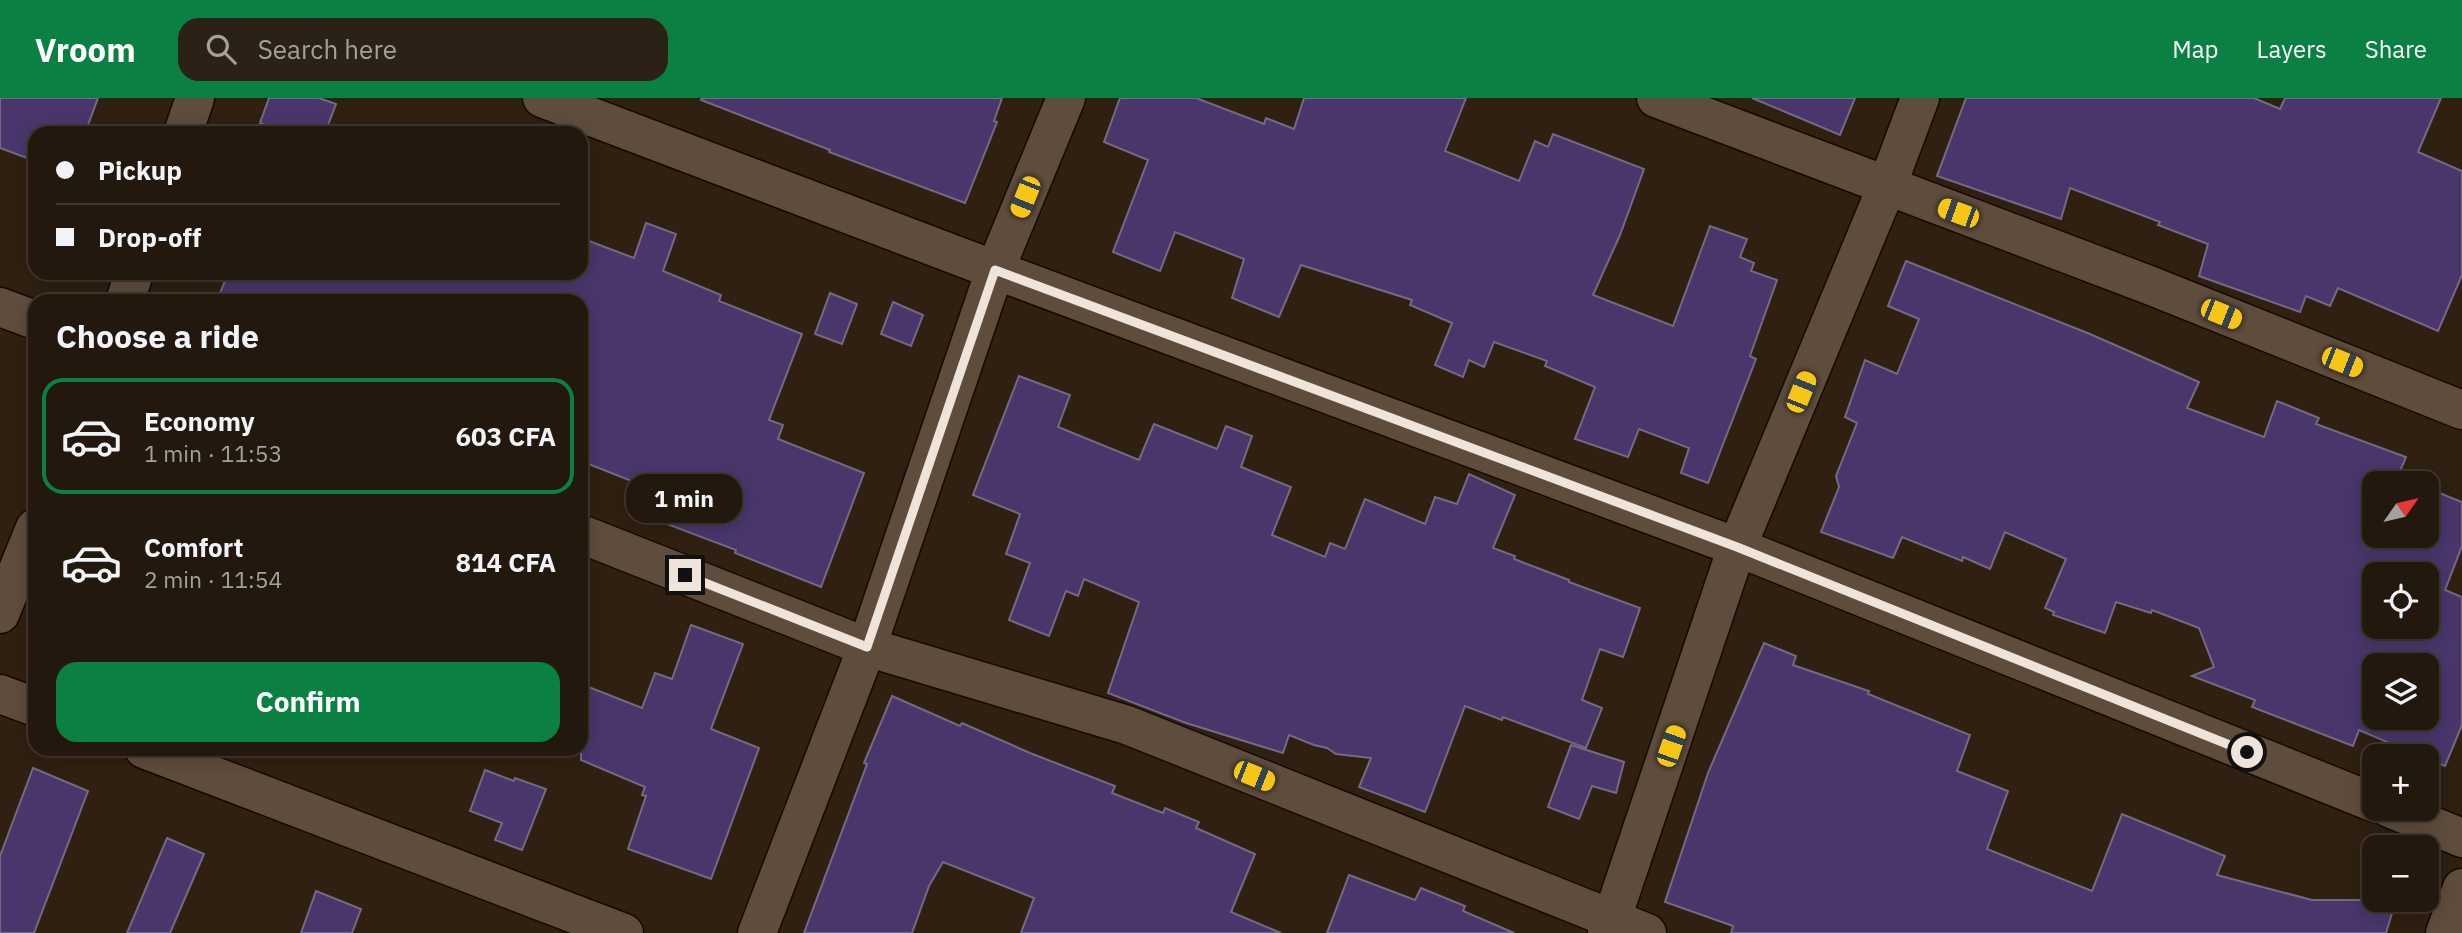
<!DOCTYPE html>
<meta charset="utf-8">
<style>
:root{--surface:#23180d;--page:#2b2116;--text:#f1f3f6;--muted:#a3a09d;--line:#40372e;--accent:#0b8043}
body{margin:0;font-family:"IBM Plex Sans",sans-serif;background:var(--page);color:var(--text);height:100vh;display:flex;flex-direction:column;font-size:26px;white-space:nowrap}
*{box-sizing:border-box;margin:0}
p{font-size:23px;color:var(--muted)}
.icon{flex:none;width:38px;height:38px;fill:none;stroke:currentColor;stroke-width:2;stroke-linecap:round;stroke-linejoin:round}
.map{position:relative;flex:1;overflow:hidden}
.side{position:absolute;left:28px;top:196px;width:560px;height:462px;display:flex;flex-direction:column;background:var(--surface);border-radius:21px;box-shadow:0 4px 18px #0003,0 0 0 2px var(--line)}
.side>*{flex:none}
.guide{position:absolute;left:28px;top:28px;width:560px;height:154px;border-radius:21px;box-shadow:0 4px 18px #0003,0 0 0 2px var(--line);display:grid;align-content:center;height:154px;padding:0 28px;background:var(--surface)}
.needle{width:46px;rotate:56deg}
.buttons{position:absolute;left:2362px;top:373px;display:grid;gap:14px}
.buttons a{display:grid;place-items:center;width:77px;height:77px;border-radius:14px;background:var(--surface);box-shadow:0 4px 18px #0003,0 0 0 2px var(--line);font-size:35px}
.end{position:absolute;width:32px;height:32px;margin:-16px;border:9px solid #eee4da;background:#111;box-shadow:0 0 0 4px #111}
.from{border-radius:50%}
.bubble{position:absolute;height:49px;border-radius:21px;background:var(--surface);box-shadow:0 4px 18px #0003,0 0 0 2px var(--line);font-size:23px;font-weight:700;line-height:49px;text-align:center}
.car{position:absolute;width:21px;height:42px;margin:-21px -10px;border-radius:9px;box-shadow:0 0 5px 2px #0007;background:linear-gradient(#f5c518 24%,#345 0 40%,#f5c518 0 76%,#345 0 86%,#f5c518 0)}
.guide b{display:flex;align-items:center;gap:24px;height:66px;font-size:26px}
.guide b+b{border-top:2px solid var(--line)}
.guide i{width:18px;height:18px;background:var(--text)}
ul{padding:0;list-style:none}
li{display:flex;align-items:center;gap:21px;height:116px;margin:0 14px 10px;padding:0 14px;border:4px solid transparent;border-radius:21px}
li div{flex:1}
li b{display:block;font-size:26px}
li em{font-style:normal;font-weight:700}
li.on{border-color:var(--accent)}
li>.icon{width:63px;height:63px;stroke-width:1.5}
h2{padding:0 28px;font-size:32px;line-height:84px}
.cta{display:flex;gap:14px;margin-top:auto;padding:14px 28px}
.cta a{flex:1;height:80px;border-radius:21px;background:var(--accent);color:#fff;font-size:28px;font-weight:700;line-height:80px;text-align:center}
header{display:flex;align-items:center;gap:42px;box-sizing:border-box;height:98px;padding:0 35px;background:var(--accent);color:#fff}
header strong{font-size:33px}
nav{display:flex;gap:38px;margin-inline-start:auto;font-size:24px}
.search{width:490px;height:63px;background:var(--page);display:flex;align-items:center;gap:18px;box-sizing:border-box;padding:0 24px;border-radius:21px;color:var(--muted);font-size:26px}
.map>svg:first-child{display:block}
.building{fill:#4a366b;stroke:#726b81;stroke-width:2;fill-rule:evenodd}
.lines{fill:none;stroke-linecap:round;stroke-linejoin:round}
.street-casing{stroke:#160900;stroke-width:41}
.street{stroke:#5e4d3d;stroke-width:38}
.route{stroke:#eee4da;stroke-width:9}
</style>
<header>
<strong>Vroom</strong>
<div class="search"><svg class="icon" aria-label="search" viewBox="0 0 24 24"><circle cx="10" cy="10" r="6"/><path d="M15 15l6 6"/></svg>Search here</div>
<nav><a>Map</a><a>Layers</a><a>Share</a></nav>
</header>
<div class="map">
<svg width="2462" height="835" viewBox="0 0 2462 835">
<rect width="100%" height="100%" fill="#2f2011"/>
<g class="building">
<path d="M0,0H98L85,35H35V63L0,50Z"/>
<path d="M269,0H319L336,6L325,35H286L260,25Z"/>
<path d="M702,0H1002L994,23L997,24L965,105L829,54L830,52L701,2Z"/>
<path d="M1120,0H1196L1264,26L1266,20L1294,31L1304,0H1466L1445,53L1519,83L1535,43L1548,49L1553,36L1644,71L1620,137L1593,197L1673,228L1710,128L1747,141L1740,159L1754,165L1751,173L1777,182L1750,258L1756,261L1708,385L1681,375L1689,350L1639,331L1628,359L1575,341L1595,289L1545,268L1547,263L1494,244L1484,269L1469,262L1463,279L1435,267L1452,225L1410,207L1412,202L1301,167L1279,219L1232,200L1244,161L1175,134L1160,173L1113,154L1148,62L1104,44Z"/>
<path d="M1752,0H1855L1840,37Z"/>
<path d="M1966,0H2254L2280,11L2285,0H2441L2418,54L2462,73V177L2438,233L2338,190L2330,208L2306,198L2300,214L2199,178L2208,146L2158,127L2160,124L2070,90L2061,121L1937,78Z"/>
<path d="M646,125L676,136L663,173L721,197L719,203L802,236L769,322L783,327L778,341L864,375L821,489L735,455L736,452L643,417L652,391L581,363V203H217L228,175H581V140L634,160Z"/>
<path d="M1906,163L2090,236L2199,284L2187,310L2264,339L2277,303L2319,320L2316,326L2406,359L2398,378L2415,385H2375V438H2427V390L2462,404V448L2445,492L2462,499V627L2445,668L2427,661V658H2420L2359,632L2353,648L2252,609L2255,602L2192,578L2214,569L2199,530L2152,512L2151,515L2116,504L2105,535L2053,517L2054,514L2045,510L2066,461L2005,434L1990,471L1963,459L1962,463L1902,439L1893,460L1821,434L1839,389L1836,378L1857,325L1845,319L1865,262L1897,276L1919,221L1888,208ZM2375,476H2427V528H2375ZM2375,567H2427V620H2375Z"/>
<path d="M830,195L857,206L842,246L815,236Z"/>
<path d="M893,204L923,217L911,248L881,236Z"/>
<path d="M1019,278L1070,297L1058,329L1139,362L1154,326L1217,351L1226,328L1252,338L1241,369L1291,389L1272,437L1325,459L1330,445L1345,451L1365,401L1425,426L1435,399L1457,406L1469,376L1515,397L1493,450L1515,458L1514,461L1569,482V484L1640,510L1623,559L1600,551L1582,602L1602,610L1586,650L1503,619L1502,622L1465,608L1425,714L1359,689L1371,660L1336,656L1327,650L1314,647L1289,637L1283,655L1186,625L1108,595L1139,504L1084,481L1078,498L1066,493L1049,538L1009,522L1030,465L1006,456L1020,416L973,397Z"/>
<path d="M691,527L743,546L711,631L759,650L711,781L628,751L646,698L642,697L645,689L581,662V586L642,610L655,575L672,581Z"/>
<path d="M1764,545L1796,558L1793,567L1869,593L1868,596L1970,637L1957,673L2008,693L1987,751L2092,793L2122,716L2225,758L2217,777L2312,802H2396L2386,835H1731L1733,828L1665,804L1708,675Z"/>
<path d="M892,598L960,628L962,625L1030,655L1115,688L1112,695L1163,715L1165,710L1199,724L1196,730L1255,756L1231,814L1281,835H1021L1034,800L943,764L929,788L912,835H804L867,666L864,665Z"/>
<path d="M1571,647L1624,664L1616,695L1592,688L1579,721L1548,709Z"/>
<path d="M33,670L88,693L34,835H0V758Z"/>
<path d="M485,672L514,683L515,680L546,691L522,752L495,742L502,725L470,713Z"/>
<path d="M167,740L204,756L170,835H127Z"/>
<path d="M1349,777L1415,802L1421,790L1465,808L1463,813L1514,835H1327Z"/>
<path d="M316,793L361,811L352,835H301Z"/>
</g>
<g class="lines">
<defs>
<g id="street">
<path d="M542,0L995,172L1737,449L2375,705"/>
<path d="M1656,0L2149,187L2462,312"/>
<path d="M183,35L195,0"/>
<path d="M125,203L134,175"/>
<path d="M0,209L35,222"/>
<path d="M581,436L867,549L1127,627L1647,835"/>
<path d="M0,516L35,430"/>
<path d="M0,596L35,609"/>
<path d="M144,651L624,835"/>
<path d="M2389,710L2462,740"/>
<path d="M757,835L867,549L995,172L1066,0"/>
<path d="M1607,835L1737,449L1887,88L1920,0"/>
<path d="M2445,835L2462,790"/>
</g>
</defs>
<use href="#street" class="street-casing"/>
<use href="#street" class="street"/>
</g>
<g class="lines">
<path class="route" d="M685,477L867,549L995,172L1737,449L2247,654"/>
</g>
</svg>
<div class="buttons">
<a><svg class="needle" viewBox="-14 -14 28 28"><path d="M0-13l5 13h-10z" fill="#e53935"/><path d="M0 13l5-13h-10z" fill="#a3a09d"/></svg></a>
<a><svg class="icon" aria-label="locate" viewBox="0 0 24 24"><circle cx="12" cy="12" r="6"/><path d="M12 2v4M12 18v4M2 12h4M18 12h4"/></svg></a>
<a><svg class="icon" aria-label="layers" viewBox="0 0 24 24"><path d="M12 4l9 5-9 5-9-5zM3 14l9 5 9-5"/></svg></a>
<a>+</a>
<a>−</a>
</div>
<i class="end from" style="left:2247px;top:654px"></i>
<i class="end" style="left:685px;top:477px"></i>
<div class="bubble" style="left:626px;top:376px;width:116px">1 min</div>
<i class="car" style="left:1025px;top:99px;rotate:202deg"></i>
<i class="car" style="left:1958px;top:115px;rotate:290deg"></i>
<i class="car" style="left:2221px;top:216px;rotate:112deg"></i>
<i class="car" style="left:2342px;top:264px;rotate:112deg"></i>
<i class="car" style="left:1801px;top:294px;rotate:22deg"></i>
<i class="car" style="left:1671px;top:648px;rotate:19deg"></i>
<i class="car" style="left:1254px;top:678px;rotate:112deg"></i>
<div class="guide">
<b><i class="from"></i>Pickup</b>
<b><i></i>Drop-off</b>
</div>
<section class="side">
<h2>Choose a ride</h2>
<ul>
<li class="on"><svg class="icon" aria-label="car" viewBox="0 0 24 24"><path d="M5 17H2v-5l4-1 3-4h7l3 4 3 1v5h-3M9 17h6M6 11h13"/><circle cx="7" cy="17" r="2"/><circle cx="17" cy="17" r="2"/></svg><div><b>Economy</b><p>1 min · 11:53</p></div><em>603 CFA</em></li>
<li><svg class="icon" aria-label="car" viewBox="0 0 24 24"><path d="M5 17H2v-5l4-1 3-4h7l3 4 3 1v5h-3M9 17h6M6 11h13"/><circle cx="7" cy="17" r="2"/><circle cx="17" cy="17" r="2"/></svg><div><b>Comfort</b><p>2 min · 11:54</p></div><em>814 CFA</em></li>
</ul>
<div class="cta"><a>Confirm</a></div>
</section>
</div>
